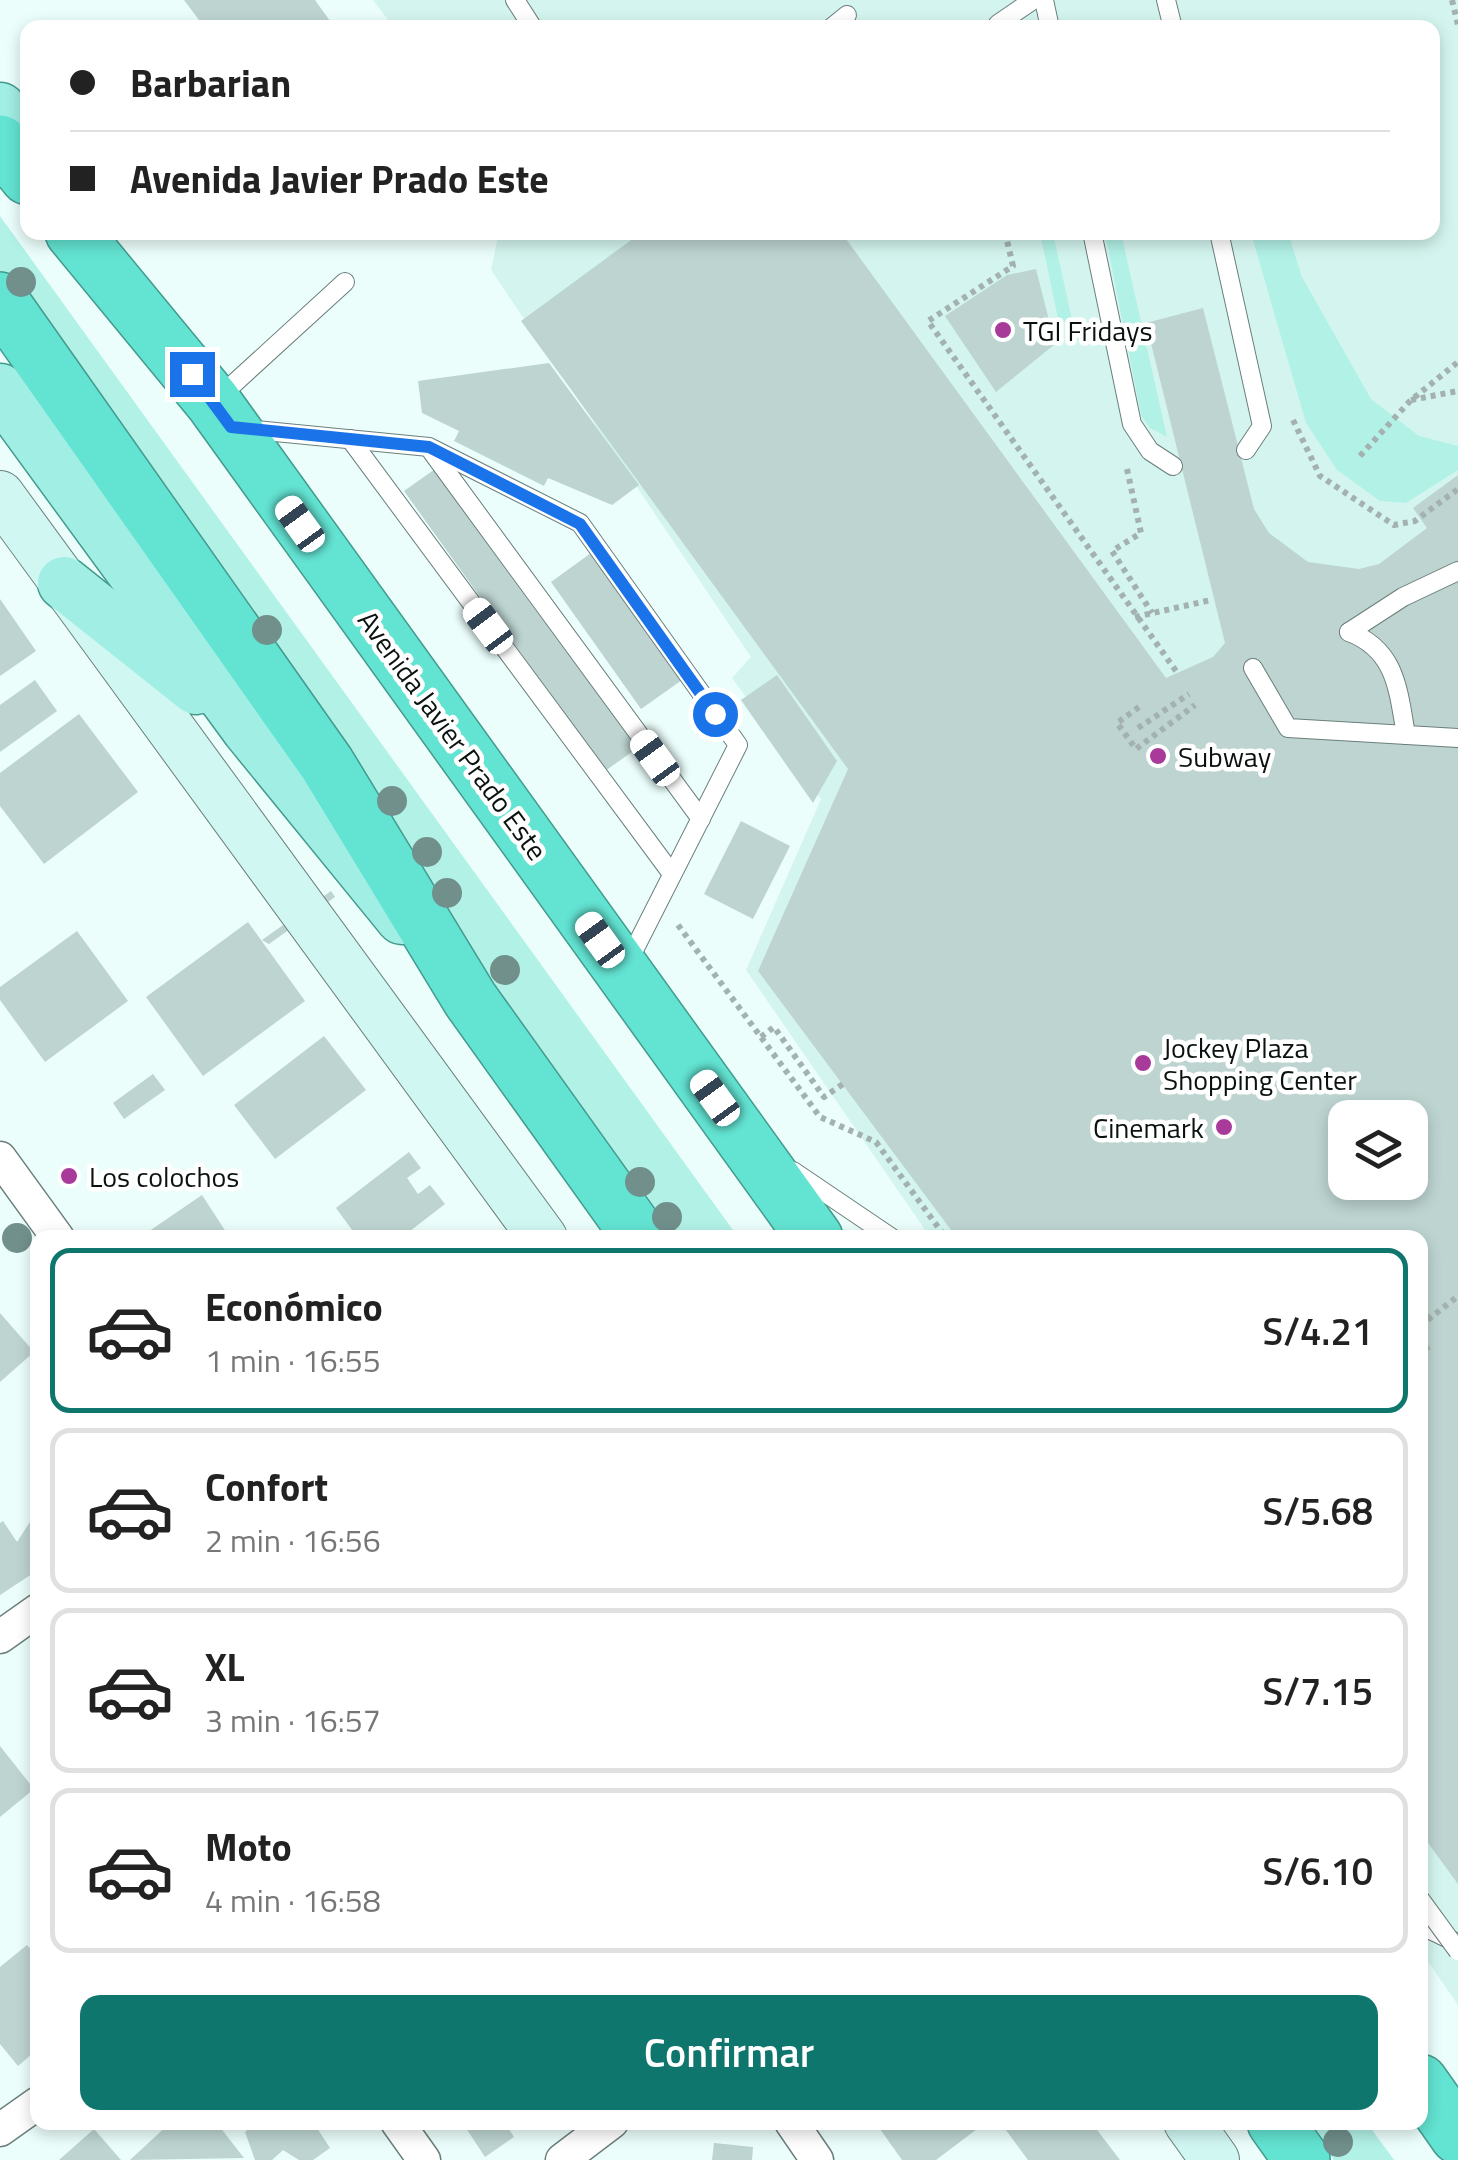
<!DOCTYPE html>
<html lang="es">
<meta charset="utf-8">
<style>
:root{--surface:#fff;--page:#f2f2f2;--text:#222;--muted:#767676;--line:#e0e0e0;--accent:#0f766e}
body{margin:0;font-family:"Titillium Web",sans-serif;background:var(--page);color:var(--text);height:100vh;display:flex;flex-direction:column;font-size:38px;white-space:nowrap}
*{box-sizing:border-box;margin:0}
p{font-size:32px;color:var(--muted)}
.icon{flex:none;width:55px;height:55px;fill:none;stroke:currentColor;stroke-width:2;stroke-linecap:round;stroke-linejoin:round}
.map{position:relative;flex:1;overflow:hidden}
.panel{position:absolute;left:30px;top:1230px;width:1398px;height:900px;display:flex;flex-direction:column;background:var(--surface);border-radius:20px;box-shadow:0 5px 15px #0003}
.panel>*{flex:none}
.hud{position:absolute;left:20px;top:20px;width:1420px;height:220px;border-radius:20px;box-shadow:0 5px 15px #0003;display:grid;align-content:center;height:220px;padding:0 50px;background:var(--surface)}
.tools{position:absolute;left:1328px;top:1100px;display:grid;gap:20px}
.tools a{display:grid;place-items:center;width:100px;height:100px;border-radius:20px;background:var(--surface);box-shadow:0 5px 15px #0003;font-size:50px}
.end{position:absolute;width:45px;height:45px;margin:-22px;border:12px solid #1a73e8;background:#fff;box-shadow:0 0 0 5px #fff}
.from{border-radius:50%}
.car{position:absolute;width:30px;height:60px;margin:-30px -15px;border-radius:12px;box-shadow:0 0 8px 2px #0007;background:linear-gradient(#fff 24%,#345 0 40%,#fff 0 76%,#345 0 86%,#fff 0)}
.hud b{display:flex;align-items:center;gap:35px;height:95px;font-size:38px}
.hud b+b{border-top:2px solid var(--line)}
.hud i{width:25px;height:25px;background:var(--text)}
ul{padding:18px 0 0;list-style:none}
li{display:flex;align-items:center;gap:30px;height:165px;margin:0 20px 15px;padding:0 30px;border:5px solid var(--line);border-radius:20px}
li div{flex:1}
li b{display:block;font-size:38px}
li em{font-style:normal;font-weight:600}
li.on{border-color:var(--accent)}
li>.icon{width:90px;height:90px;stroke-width:1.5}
.cta{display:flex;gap:20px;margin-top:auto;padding:20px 50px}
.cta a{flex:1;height:115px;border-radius:20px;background:var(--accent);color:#fff;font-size:40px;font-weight:600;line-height:115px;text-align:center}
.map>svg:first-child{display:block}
.built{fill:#d4f5ef;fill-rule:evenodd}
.green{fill:#b2f1e6}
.building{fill:#bdd4d0;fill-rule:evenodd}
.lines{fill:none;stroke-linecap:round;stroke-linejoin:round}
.lane-casing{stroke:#6a7f7b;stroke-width:20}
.street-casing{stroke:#6a7f7b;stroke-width:35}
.secondary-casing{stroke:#6a7f7b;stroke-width:50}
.primary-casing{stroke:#449a8e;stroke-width:55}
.highway-casing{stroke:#449a8e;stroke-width:58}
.path{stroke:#a3b2b0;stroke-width:6;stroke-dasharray:5 5;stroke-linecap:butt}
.lane{stroke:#fff;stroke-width:18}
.street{stroke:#fff;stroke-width:32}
.secondary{stroke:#d0f7f2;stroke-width:48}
.primary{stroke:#a1eee4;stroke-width:52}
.highway{stroke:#63e3d2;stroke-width:55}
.lane-bridge-casing{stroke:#6a7f7b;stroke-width:20;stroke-linecap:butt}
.lane-bridge{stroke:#fff;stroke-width:18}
.tree{fill:#718f8b}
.route{stroke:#1a73e8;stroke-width:12}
.poi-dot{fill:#a83b9a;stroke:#fff;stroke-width:4}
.labels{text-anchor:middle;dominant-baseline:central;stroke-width:9;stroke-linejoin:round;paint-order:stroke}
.poi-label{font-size:28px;fill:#0a1210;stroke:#fff;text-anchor:start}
.street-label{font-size:28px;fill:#0a1210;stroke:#fff}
</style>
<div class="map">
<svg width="1458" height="2160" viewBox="0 0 1458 2160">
<rect width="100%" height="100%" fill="#ebfefb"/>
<path class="built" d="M373,0H1458V2005L1420,1950V1238L930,1237L746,970L821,799L732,678L751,657L491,270L499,232H1432V28H394ZM1345,1118H1410V1182H1345Z"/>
<g class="green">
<path d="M0,216L738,1237H663L0,297Z"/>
<path d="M1040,233H1053L1072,320L1059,323Z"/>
<path d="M1105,233H1121L1167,437L1150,428L1141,415Z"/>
<path d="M1251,233H1288L1302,277L1371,399L1419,436L1458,446V470L1406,503L1380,501L1337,470L1306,423Z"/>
<path d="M1306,2123H1367L1394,2160H1334Z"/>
</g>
<g class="building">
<path d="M184,0H315L335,28H205Z"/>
<path d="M642,232H841L1166,678L1213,657L1225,643L1146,323L1203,308L1254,509L1269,533L1308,562L1359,569L1379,564L1427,528L1413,508L1458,475V1884L1420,1832V1238H957L758,971L848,769L521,321ZM1345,1118H1410V1182H1345Z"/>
<path d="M1036,269L1055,344L996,392L945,316L1007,275Z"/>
<path d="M549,363L639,485L612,505L548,478L544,486L454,441L459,431L422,413L418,381Z"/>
<path d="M438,467L639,747L605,771L404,491Z"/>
<path d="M591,553L682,680L641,709L551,582Z"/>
<path d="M0,599L36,651L0,676Z"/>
<path d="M777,675L837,761L813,803L741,700Z"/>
<path d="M35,680L57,711L0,752V705Z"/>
<path d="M79,714L138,792L44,864L0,806V773Z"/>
<path d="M741,821L790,846L753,919L704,894Z"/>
<path d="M331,891L335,897L269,944L262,940Z"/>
<path d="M248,922L305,1001L203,1076L146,997Z"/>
<path d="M77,931L128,1001L45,1062L0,1000V987Z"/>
<path d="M324,1036L366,1090L275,1159L234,1105Z"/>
<path d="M153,1074L165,1090L124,1119L113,1103Z"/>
<path d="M409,1152L421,1168L407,1178L418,1194L430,1185L445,1204L401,1238H358L336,1208Z"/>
<path d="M202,1195L230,1238H139Z"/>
<path d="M0,1313L34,1352L0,1382Z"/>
<path d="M35,1514L38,1570L0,1595V1523L3,1521L17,1542Z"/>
<path d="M0,1746L34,1789L0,1817Z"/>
<path d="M27,1945L38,1958V2022L31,2027L38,2035V2049L18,2066L0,2044V1967Z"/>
<path d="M171,2122H216L244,2158L130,2160Z"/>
<path d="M258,2122H313L330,2148L313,2160H299L283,2150L272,2160H255L245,2132Z"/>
<path d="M462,2122H504L514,2137L485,2157Z"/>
<path d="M875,2122H972L977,2129L936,2160H902Z"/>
<path d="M1000,2122H1091L1120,2160H1028Z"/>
<path d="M94,2129L121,2160H59Z"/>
<path d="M714,2143L753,2147L752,2160H712Z"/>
</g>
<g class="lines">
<defs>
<g id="lane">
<path d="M515,0L533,28"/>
<path d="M1044,0L1050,28"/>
<path d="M1166,0L1173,28"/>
<path d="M998,24L1033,0"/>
<path d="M831,28L847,15"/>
<path d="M1092,232L1132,424L1150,451L1173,466"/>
<path d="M1219,232L1262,426L1246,450"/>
<path d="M217,399L345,282"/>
<path d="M245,429L429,447L580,523L738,745L628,962"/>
<path d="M350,439L672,874"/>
<path d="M432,452L701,819"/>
<path d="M1349,632C1396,650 1398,689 1406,735"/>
<path d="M1349,632L1403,597L1458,571"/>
<path d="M1253,668L1288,728L1458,738"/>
<path d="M793,1171L892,1238"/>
<path d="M1420,1925L1453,1941"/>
</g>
<g id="street">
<path d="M0,1158L58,1238"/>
<path d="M0,1637L38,1610"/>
<path d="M397,2122L424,2160"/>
<path d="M791,2122L817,2160"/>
<path d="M0,2130L38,2103"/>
<path d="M562,2160L612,2122"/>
</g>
<g id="secondary">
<path d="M0,495L543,1238"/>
<path d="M1188,2122L1215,2160"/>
</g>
<g id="primary">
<path d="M0,109L28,147"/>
<path d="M0,390L248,729L402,918"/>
<path d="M64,583L196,688"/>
</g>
<g id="highway">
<path d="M0,143L28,177"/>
<path d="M73,232L213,402L815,1238"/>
<path d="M0,300L327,764L470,999L641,1238"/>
<path d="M1420,2082L1458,2136"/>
<path d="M1275,2122L1302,2160"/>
</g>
</defs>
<use href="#lane" class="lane-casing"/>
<use href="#street" class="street-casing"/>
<use href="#secondary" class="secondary-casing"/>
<use href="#primary" class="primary-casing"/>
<use href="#highway" class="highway-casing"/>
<g class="path">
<path d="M1452,0L1458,25"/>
<path d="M1005,232L1013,266L928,321L1176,671"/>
<path d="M1411,400L1458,391"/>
<path d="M1293,420L1320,476L1394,525L1415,521L1458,489"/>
<path d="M1360,456L1410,401L1458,362"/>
<path d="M1127,469L1141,533L1112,551L1152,613"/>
<path d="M1135,617L1211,600"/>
<path d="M1139,707L1117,723L1136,749L1195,705"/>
<path d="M1138,728L1189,694"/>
<path d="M678,925L820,1117L876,1142L946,1238"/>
<path d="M761,1037L774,1027L824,1097L843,1084"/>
<path d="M1420,1308L1429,1319"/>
<path d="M1420,1326L1458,1296"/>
<path d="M1420,1338L1431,1355"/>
</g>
<use href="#lane" class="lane"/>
<use href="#street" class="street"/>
<use href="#secondary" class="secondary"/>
<use href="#primary" class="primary"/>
<use href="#highway" class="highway"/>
<defs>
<path id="lane-bridge" d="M1420,1899L1458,1951"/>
</defs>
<use href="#lane-bridge" class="lane-bridge-casing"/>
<use href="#lane-bridge" class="lane-bridge"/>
</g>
<g class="tree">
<circle cx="21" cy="282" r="15"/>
<circle cx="267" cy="630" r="15"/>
<circle cx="392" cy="801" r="15"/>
<circle cx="427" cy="852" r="15"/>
<circle cx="447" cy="893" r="15"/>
<circle cx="505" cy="970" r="15"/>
<circle cx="640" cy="1182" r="15"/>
<circle cx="667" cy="1217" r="15"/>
<circle cx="17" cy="1238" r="15"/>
<circle cx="1338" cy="2142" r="15"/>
</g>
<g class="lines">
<path class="route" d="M192,374L231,427L429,447L580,524L715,714"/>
</g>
<g class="poi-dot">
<circle cx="1003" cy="330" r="10"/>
<circle cx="1158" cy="756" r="10"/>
<circle cx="1143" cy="1063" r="10"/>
<circle cx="1224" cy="1127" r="10"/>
<circle cx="69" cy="1176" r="10"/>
</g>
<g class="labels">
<g class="poi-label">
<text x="1023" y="330">TGI Fridays</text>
<text x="1178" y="756">Subway</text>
<text x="1163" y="1047">Jockey Plaza<tspan x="1163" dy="32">Shopping Center</tspan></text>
<text x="1204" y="1127" text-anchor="end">Cinemark</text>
<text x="89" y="1176">Los colochos</text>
</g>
<g class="street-label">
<text transform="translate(453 735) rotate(54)">Avenida Javier Prado Este</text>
</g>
</g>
</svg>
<div class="tools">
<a><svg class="icon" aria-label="layers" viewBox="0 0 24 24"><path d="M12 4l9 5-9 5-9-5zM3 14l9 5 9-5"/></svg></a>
</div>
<i class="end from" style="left:715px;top:714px"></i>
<i class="end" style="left:192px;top:374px"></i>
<i class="car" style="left:300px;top:524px;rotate:324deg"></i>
<i class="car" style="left:488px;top:626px;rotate:323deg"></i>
<i class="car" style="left:655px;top:758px;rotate:324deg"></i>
<i class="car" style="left:600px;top:940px;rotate:324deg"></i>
<i class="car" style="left:715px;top:1098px;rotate:324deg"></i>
<div class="hud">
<b><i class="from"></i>Barbarian</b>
<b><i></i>Avenida Javier Prado Este</b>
</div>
<section class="panel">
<ul>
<li class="on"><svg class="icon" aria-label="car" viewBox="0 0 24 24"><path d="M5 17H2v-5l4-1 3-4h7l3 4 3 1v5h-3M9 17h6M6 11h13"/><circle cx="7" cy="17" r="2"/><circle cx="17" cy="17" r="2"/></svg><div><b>Económico</b><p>1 min · 16:55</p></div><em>S/4.21</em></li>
<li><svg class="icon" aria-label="car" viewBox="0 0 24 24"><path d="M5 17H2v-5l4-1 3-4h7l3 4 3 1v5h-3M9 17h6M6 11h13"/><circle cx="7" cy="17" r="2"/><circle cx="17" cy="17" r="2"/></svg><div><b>Confort</b><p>2 min · 16:56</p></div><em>S/5.68</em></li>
<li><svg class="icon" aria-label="car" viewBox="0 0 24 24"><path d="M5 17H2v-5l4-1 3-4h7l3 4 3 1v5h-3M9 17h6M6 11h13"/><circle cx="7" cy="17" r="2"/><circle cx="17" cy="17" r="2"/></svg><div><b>XL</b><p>3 min · 16:57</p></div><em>S/7.15</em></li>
<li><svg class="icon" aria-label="car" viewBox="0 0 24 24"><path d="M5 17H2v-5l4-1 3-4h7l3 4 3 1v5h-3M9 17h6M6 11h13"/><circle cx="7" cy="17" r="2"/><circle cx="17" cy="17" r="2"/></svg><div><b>Moto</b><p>4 min · 16:58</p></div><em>S/6.10</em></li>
</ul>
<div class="cta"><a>Confirmar</a></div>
</section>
</div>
